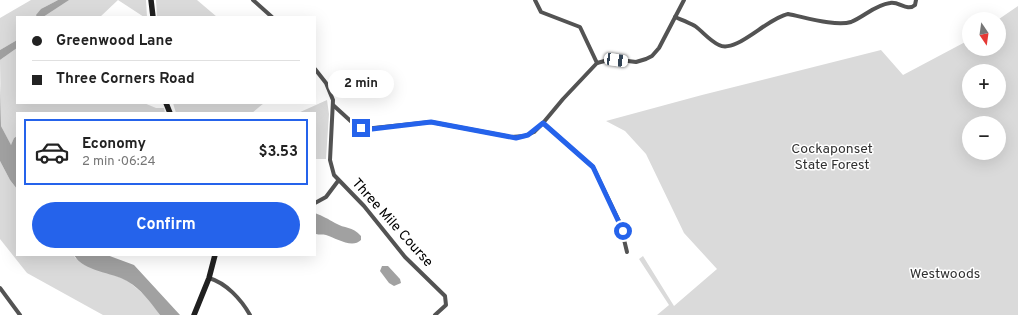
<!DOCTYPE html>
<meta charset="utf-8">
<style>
:root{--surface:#fff;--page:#f2f2f2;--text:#222;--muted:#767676;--line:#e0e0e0;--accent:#2563eb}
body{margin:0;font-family:Overpass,sans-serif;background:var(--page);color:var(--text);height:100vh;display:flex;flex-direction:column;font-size:15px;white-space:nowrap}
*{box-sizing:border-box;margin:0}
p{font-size:13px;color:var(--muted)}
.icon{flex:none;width:22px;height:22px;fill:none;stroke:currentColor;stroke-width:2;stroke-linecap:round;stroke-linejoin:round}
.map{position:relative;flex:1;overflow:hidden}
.sheet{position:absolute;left:16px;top:112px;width:300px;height:144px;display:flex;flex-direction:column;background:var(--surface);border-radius:0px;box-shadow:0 4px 16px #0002}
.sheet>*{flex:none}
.hud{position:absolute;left:16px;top:16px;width:300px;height:88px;border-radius:0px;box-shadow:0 4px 16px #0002;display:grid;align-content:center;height:88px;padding:0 16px;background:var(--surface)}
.needle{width:26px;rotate:167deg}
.fabs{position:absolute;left:962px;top:12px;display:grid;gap:8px}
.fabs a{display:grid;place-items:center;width:44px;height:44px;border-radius:50%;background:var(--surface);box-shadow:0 4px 16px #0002;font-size:20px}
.end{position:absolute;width:18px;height:18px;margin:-9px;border:5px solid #2563eb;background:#fff;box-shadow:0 0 0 2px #fff}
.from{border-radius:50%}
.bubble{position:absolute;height:28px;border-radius:14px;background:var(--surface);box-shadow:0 4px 16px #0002;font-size:13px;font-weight:700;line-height:28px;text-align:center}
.car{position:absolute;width:12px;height:24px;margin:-12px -6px;border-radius:5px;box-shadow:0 0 3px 1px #0007;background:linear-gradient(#fff 24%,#345 0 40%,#fff 0 76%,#345 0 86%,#fff 0)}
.hud b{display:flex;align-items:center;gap:14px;height:38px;font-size:15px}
.hud b+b{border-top:1px solid var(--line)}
.hud i{width:10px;height:10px;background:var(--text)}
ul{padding:7px 0 0;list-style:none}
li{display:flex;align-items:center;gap:12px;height:66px;margin:0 8px 6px;padding:0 8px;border:2px solid transparent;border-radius:0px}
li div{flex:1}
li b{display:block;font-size:15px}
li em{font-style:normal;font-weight:700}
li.current{border-color:var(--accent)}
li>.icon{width:36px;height:36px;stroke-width:1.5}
.action{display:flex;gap:8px;margin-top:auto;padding:8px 16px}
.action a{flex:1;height:46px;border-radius:24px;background:var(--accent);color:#fff;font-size:16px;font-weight:700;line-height:46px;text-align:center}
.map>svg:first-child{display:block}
.green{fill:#dadada;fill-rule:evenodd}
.water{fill:#a1a1a1}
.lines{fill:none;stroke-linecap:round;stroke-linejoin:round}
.minor{stroke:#535353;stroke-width:4}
.secondary{stroke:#202020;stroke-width:5.5}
.route{stroke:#2563eb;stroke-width:5}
.labels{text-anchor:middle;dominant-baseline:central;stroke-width:3;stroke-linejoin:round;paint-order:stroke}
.park-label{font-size:14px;fill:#313131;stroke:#fff}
.street-label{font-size:14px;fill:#000;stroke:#fff}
</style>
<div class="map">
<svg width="1018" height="315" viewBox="0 0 1018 315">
<rect width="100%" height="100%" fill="#fff"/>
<g class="green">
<path d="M31,0H58L41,9L60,0H118L100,17H17V40L0,50V18Z"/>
<path d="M118,0H146L147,17H144Z"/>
<path d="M156,0H197L217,17H157Z"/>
<path d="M1018,6V315H657L669,305L639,259L643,256L674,306L717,269L684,233L646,154L625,131L606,121L702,95L881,50L903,75L969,40V49H999V19ZM969,71H999V101H969ZM969,123H999V153H969Z"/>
<path d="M17,48V103H144L156,108H164L165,113H17V136L14,138L11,146L1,126L0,60Z"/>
<path d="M327,100L329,114L326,159H315V113H298Z"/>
<path d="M173,103H264L252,113H176Z"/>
<path d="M0,161L10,180L17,189V255H74L75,258L128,281L148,298L160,315H103L27,273L0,239Z"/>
</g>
<g class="water">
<path d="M58,0H69L43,17H37L36,15L41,9Z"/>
<path d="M17,40V48L0,60V50Z"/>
<path d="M0,84L1,126L11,145L14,138L17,136V189L10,180L0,161Z"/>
<path d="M315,213C323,216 328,219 335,223C345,229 352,226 361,236V240C352,249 336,238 326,235C323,234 319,235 316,234Z"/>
<path d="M74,255H107L134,265L180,315H160C151,303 141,289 127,281C112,272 84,272 74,255Z"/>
<path d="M382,266H388L400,279L401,283L394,286L389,283L380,271Z"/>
</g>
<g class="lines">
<g class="minor">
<path d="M253,0L272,17"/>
<path d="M535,0L541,12L580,27L597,63"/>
<path d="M675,17C682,20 688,22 695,26C703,32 710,41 719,45C736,54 767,18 788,14C804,17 836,27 851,22C865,16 875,5 890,3C899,1 907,12 915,5L916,0"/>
<path d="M315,69L326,83L333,100L330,160L334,175L364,206L405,257L445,296L446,305L435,315"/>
<path d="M333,105L355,125L364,129L431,122L511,137L525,136L534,132L543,123L563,99L597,63L612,59L636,62L646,59L652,56L659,48L684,0"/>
<path d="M543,123L593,167L620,223L627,252"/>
<path d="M315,203L326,197L338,181"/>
<path d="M209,278C226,283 241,299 250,315"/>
<path d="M0,288L20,315"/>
</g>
<g class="secondary">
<path d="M151,0L153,17"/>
<path d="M166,103L170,113"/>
<path d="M194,315L209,278L215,255"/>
</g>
</g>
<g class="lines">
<path class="route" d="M361,128L372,129L431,122L516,138L528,135L543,123L593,167L623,231"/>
</g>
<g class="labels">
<g class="park-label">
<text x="832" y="149">Cockaponset<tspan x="832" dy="16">State Forest</tspan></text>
<text x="945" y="274">Westwoods</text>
</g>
<g class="street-label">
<text transform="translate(392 223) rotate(48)">Three Mile Course</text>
</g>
</g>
</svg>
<div class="fabs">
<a><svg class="needle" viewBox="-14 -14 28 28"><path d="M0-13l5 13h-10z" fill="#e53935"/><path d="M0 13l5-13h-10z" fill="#767676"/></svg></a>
<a>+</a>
<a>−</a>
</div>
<i class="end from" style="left:623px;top:231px"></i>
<i class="end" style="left:361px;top:128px"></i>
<div class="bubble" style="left:328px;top:70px;width:66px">2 min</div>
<i class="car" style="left:616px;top:60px;rotate:98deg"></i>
<div class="hud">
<b><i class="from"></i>Greenwood Lane</b>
<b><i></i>Three Corners Road</b>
</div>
<section class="sheet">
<ul>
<li class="current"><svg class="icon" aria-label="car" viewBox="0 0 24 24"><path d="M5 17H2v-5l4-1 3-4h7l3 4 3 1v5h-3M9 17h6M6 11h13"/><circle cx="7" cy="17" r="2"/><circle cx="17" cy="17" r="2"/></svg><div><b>Economy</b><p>2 min · 06:24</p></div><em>$3.53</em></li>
</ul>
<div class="action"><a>Confirm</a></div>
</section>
</div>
